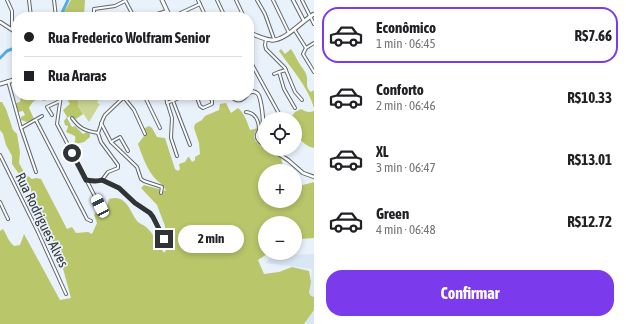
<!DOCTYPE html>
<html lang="pt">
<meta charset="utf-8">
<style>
:root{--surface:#fff;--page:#f2f2f2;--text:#202124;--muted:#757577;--line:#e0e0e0;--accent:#7c3aed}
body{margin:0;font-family:"Asap Condensed",sans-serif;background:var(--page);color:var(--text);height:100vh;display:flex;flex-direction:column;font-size:15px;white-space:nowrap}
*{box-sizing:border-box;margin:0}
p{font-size:13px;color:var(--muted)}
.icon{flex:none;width:22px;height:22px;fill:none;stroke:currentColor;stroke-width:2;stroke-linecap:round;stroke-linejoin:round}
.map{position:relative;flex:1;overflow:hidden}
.details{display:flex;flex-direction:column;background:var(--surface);width:312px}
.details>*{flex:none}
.banner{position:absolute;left:12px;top:12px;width:242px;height:88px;border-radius:16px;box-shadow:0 2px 6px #0003;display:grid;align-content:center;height:88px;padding:0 12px;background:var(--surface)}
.buttons{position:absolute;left:258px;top:112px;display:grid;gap:8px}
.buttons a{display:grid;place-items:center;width:44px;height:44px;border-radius:50%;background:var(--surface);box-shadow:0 2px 6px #0003;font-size:20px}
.end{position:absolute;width:18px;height:18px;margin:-9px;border:5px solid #303437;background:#fff;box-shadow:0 0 0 2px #fff}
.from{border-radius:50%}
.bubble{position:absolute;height:28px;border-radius:14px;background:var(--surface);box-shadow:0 2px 6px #0003;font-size:13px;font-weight:700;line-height:28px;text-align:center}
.car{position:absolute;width:12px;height:24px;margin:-12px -6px;border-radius:5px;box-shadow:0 0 3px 1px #0007;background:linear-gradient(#fff 24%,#345 0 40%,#fff 0 76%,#345 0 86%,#fff 0)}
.banner b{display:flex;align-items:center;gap:14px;height:38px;font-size:15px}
.banner b+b{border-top:1px solid var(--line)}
.banner i{width:10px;height:10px;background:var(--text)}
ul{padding:7px 0 0;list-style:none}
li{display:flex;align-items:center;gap:12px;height:56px;margin:0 8px 6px;padding:0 4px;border:2px solid transparent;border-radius:16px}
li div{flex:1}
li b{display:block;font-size:15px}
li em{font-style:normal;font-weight:700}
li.selected{border-color:var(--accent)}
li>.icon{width:36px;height:36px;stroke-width:1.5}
.action{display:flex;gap:8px;margin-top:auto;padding:8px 12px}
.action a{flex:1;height:46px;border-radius:16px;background:var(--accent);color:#fff;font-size:16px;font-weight:700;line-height:46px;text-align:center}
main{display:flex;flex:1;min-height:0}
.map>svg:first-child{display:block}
.built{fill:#d9e7f5}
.green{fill:#cbd695}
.forest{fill:#b9c66a}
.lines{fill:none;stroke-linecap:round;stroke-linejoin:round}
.river{stroke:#56abe5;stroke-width:3}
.minor-casing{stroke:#60676e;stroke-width:4}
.tertiary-casing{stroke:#60676e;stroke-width:4.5}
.secondary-casing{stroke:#60676e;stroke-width:5}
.minor{stroke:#fff;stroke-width:2}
.tertiary{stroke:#fff;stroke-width:2.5}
.secondary{stroke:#fff;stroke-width:3}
.route{stroke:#303437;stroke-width:5}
.labels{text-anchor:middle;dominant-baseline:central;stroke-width:3.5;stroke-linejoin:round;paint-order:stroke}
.street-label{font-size:14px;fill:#303437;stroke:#e9f1fa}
</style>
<main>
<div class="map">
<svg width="314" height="324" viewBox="0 0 314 324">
<rect width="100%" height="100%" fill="#e9f1fa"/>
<path class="built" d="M314,254V324H306L312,269L266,263L273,255Z"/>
<path class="green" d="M79,95H101L97,103L100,104L89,122L78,106Z"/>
<g class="forest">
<path d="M71,0H85L84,15L80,17H71L68,12H67L65,17H61Z"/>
<path d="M281,49L285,54L291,49C295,55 297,60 301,66C303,69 305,71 306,74C309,81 304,87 311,92L314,90V108C308,87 291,68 279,51Z"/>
<path d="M21,95H41L46,100L45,101C36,98 33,100 29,108L34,119L27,122L21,120V117L25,115L23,111L18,112L16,103L20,102Z"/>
<path d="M70,95H79L78,106L83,114L76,119L70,116L67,118L72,127L75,126L83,134L87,132L90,134V137L84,142L72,145L71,144C75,142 76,141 75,136L66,132L68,127V126L65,125L64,121L67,117L63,110L70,104L67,99L70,98Z"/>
<path d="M0,102H2L6,109L13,130L17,134L20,152L19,163L25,174L32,179L36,178L41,179L67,229L72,227L76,233L88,232L92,234L97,223L94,215L98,209L107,206L109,199C127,193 130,213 138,222C140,224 144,225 146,227C154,234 159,245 164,253L167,249L162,237L165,231V226L157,205L141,188L144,185L166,191C162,182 158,183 153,176C146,167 142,155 138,144L144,136L143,129L149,126L152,128L157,137L165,138L175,169L178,171L180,169L179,164L185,162L188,157H189L192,162L195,160V157L200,154L199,143L194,128L195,124L202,120L205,116L219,110L220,104L226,103L231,113L238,108C245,114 247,122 250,130L259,128L255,132L254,137L256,142H261L263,134L265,132V149H284L281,158L284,171H265V201H295V182L303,185L314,182V238L300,239L295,242V223H265V253H272L267,254L258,260L264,274L279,272L292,267L309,271L311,282L309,293L311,296L314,297V310L304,324H0V231L3,229C7,235 8,241 14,246L20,245L24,234L60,300L71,298L58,250L52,240L33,194L12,164V156L6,145L3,134L0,130Z"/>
<path d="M301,109C306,112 309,113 314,111V148C300,145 295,132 295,119H291V117L295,112Z"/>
</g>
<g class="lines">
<g class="river">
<path d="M60,17L68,0"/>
<path d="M0,58L7,51L12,49L17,53"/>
</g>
<defs>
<g id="minor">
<path d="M7,0L12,11V29"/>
<path d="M29,0L31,17"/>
<path d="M54,0L56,17"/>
<path d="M125,0L134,17"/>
<path d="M198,0L206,17"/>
<path d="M217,0L225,17"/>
<path d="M236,0L244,17"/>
<path d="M257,0L265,14L274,39"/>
<path d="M273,0L289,33"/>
<path d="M302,0L314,24"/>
<path d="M95,17L94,12V9L115,6L125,1"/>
<path d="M147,17L167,11"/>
<path d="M172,17L200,4"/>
<path d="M249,27L252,33"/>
<path d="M294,29L306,48"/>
<path d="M266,39L265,45L266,49L285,68L295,92L302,100"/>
<path d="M314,43L306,48L303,54L314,72"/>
<path d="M249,59L282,119"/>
<path d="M286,70L279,72L284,89L295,108"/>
<path d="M274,74L279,72"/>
<path d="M8,81L21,128L36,172"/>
<path d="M61,95L57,124L100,206"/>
<path d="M122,95L134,110L145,134"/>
<path d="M144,95L160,128"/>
<path d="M165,95L172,118L171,138L177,156"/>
<path d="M196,95L200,106L203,108L212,104V101L210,95"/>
<path d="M173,101L190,145"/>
<path d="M167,103L179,98L177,95"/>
<path d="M246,112C256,113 259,122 259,130"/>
<path d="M52,115L47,107L60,101"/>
<path d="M72,118C79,128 85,131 98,133"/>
<path d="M36,120L87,219L91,221"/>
<path d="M101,123L111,142L137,167L141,179L144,181L162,187L161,193"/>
<path d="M21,128L42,116"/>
<path d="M111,142L120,137L128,151"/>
<path d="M0,155L38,232L66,294"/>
<path d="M86,180C92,181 96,182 102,180"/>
<path d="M102,180L108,172L118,168V165L101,142L98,133L103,119L105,115L124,97"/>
<path d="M102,180L119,188L135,203L150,213L153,217L164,239"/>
<path d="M0,202L8,219"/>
</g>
<g id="tertiary">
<path d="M293,0L304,21"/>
<path d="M0,22L17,33"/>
<path d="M249,93C252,91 255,91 258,94C261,98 263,116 263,122C263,128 257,131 257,136C257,141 262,143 265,145"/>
<path d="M230,95C236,102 241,102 247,95"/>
<path d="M271,149L288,160L303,173L314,177"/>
</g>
<g id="secondary">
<path d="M162,0L170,17"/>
<path d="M249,33C256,35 263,39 271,40C284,42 302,21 314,14"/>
<path d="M0,84L17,79"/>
</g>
</defs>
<use href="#minor" class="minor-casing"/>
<use href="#tertiary" class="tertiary-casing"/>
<use href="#secondary" class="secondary-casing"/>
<use href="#minor" class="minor"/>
<use href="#tertiary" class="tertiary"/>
<use href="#secondary" class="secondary"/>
</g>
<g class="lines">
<path class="route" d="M72,153L86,180C92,181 96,182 102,180L119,188L135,203L150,213L153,217L164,239"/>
</g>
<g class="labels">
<g class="street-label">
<text transform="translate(42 220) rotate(64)">Rua Rodrigues Alves</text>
</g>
</g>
</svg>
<div class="buttons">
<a><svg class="icon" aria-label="locate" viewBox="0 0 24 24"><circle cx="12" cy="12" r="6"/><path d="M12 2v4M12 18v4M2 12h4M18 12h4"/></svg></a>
<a>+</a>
<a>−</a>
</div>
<i class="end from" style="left:72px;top:153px"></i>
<i class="end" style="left:164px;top:239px"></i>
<div class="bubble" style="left:178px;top:225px;width:66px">2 min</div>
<i class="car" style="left:100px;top:206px;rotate:333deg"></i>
<div class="banner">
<b><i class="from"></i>Rua Frederico Wolfram Senior</b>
<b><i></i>Rua Araras</b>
</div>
</div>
<section class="details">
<ul>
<li class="selected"><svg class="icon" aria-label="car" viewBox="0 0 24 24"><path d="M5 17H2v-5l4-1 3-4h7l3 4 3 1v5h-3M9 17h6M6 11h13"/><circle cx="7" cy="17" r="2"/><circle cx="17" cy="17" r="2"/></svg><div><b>Econômico</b><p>1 min · 06:45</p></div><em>R$7.66</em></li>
<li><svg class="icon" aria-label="car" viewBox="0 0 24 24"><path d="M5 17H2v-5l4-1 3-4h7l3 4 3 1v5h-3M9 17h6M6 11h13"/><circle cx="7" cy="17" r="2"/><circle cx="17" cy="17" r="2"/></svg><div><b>Conforto</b><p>2 min · 06:46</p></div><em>R$10.33</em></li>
<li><svg class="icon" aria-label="car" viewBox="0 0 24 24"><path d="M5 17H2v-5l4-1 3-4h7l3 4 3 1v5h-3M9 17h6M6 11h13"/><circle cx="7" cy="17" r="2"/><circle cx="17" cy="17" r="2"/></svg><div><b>XL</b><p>3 min · 06:47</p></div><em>R$13.01</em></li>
<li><svg class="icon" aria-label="car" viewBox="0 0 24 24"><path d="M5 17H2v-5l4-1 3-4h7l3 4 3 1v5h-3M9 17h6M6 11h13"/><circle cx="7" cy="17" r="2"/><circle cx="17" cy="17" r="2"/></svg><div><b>Green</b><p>4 min · 06:48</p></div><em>R$12.72</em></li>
</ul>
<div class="action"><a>Confirmar</a></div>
</section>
</main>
